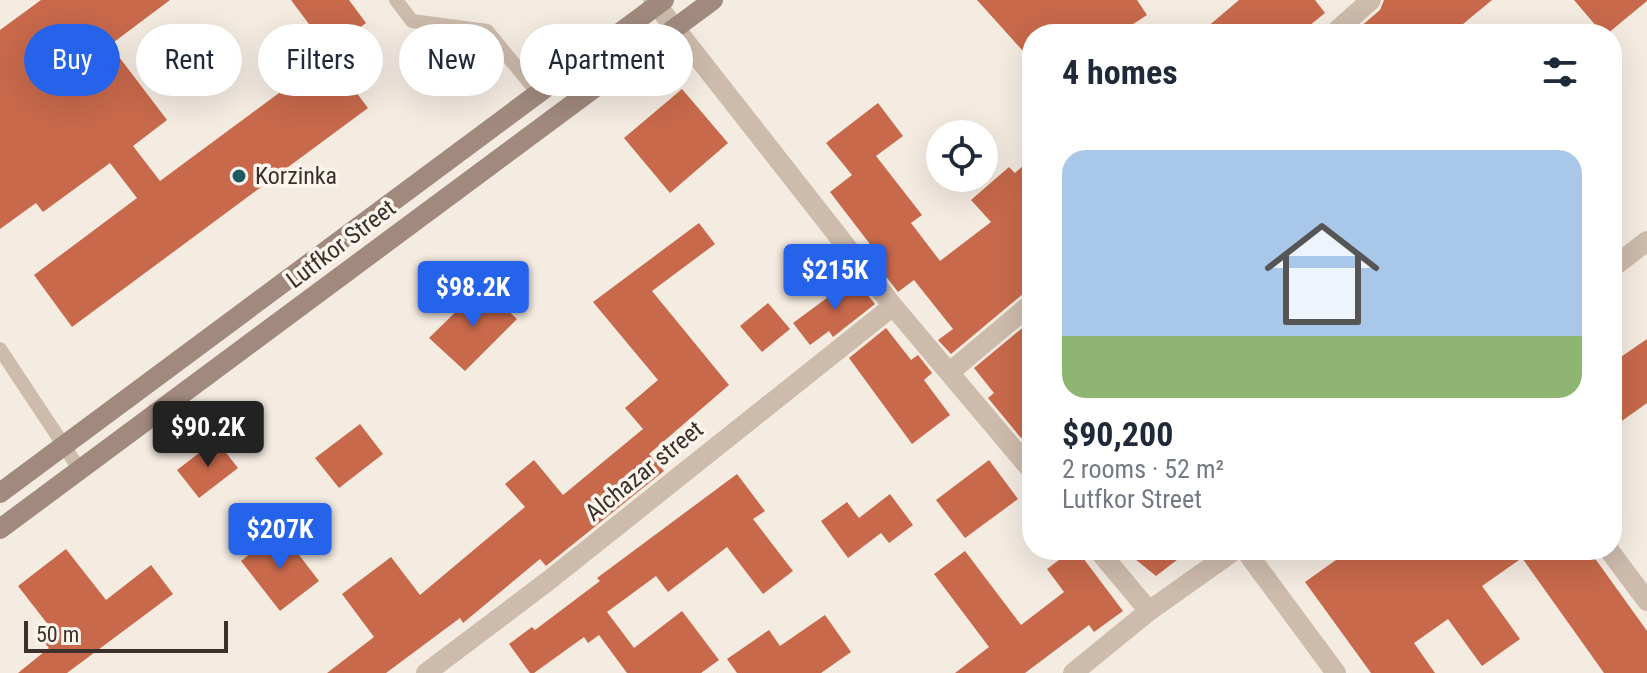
<!DOCTYPE html>
<html lang="en">
<head>
<meta charset="utf-8">
<style>
  body { margin:0; font-family:"Roboto Condensed",sans-serif; background:#f6f6f7; color:#1f2937; height:100vh; display:flex; flex-direction:column; font-size:30px; white-space:nowrap }
  * { box-sizing:border-box; margin:0 }
  p { font-size:26px; color:#747a83 }
  .icon { flex:none; width:44px; height:44px; fill:none; stroke:currentColor; stroke-width:2; stroke-linecap:round; stroke-linejoin:round }
  .map { position:relative; flex:1; overflow:hidden }
  .details { position:absolute; left:1022px; top:24px; width:600px; height:536px; display:flex; flex-direction:column; background:#fff; border-radius:32px; box-shadow:0 8px 32px #0002 }
  .details>* { flex:none }
  .guide { position:absolute; left:24px; top:24px; width:760px; height:72px; display:flex; gap:16px }
  .fabs { position:absolute; left:926px; top:120px; display:grid; gap:16px }
  .fabs a { display:grid; place-items:center; width:72px; height:72px; border-radius:50%; background:#fff; box-shadow:0 8px 32px #0002; font-size:40px }
  .scale { position:absolute; left:24px; bottom:20px; width:204px; box-sizing:border-box; padding-left:8px; border:4px solid #3b302b; border-top:0; font-size:22px; line-height:28px; white-space:nowrap; color:#3b302b; -webkit-text-stroke:6px #fbf5ee; paint-order:stroke }
  .price { position:absolute; translate:-50% -68px; padding:0 18px; border-radius:8px; background:#2563eb; color:#fff; font-size:26px; line-height:52px; filter:drop-shadow(0 2px 4px #0008) }
  .price::after { content:''; position:absolute; left:50%; top:48px; width:24px; height:18px; margin-left:-12px; background:inherit; clip-path:polygon(0 0,100% 0,50% 100%) }
  .price.current { background:#222; color:#fff }
  ul { padding:0; list-style:none }
  li { display:grid; align-content:center; gap:16px; height:424px; padding:0 40px }
  li span { display:grid; place-items:center; height:248px; border-radius:24px; color:#555 }
  li>.icon { margin-inline-start:auto }
  span .icon { width:144px; height:144px; fill:#fffc; stroke-width:1 }
  li b { font-size:34px }
  h2 { display:flex; justify-content:space-between; align-items:center; height:96px; padding:0 40px; font-size:34px }
  .chip { padding:0 28px; border-radius:36px; background:#fff; box-shadow:0 8px 32px #0002; font-size:28px; line-height:72px }
  .chip.current { background:#2563eb; color:#fff }
  .map>svg:first-child { display:block }
</style>
</head>
<body>
<div class="map">
<svg width="1647" height="673" viewBox="0 0 1647 673">
  <rect width="100%" height="100%" fill="#f4ebe1"/>
  <path fill="#c8694b" d="M 41,0 L 170,0 L 110,45 L 167,120 L 133,146 L 160,181 L 329,56 L 368,108 L 72,327 L 34,275 L 137,198 L 110,163 L 43,212 L 36,203 L 0,229 L 0,30 Z
    M 291,0 L 349,0 L 366,23 L 329,51 Z
    M 977,0 L 1137,0 L 1147,15 L 1118,34 L 1032,34 L 1032,61 Z
    M 1239,0 L 1315,0 L 1325,13 L 1299,34 L 1199,34 Z
    M 1384,0 L 1492,0 L 1451,34 L 1352,34 L 1380,10 Z
    M 1574,0 L 1647,0 L 1647,1 L 1607,34 L 1603,34 Z
    M 682,89 L 728,143 L 670,193 L 624,138 Z
    M 878,103 L 903,136 L 876,156 L 922,215 L 911,223 L 940,261 L 991,222 L 971,200 L 1009,167 L 1015,173 L 1032,158 L 1032,290 L 1024,293 L 951,354 L 938,340 L 953,329 L 914,280 L 898,292 L 875,262 L 871,255 L 876,252 L 830,192 L 852,175 L 826,143 Z
    M 699,223 L 715,244 L 652,291 L 729,385 L 649,454 L 664,471 L 546,566 L 540,559 L 463,623 L 460,618 L 386,673 L 327,673 L 374,637 L 342,594 L 391,557 L 420,595 L 525,507 L 505,484 L 534,460 L 563,495 L 643,429 L 625,408 L 658,380 L 593,302 Z
    M 854,278 L 875,304 L 833,337 L 829,331 L 810,345 L 793,323 Z
    M 482,286 L 517,319 L 465,371 L 429,338 Z
    M 768,303 L 790,329 L 762,352 L 740,326 Z
    M 1032,320 L 1032,430 L 1021,438 L 988,398 L 994,393 L 974,368 Z
    M 886,328 L 911,360 L 918,355 L 932,373 L 924,380 L 950,415 L 912,444 L 849,358 Z
    M 1647,339 L 1647,403 L 1612,428 L 1612,363 Z
    M 360,424 L 383,454 L 339,488 L 315,458 Z
    M 216,440 L 238,468 L 199,498 L 177,470 Z
    M 989,460 L 1018,499 L 965,538 L 936,500 Z
    M 737,474 L 765,511 L 753,519 L 793,571 L 763,594 L 727,547 L 668,592 L 656,576 L 607,612 L 634,648 L 682,611 L 719,660 L 701,673 L 627,673 L 599,635 L 588,643 L 584,637 L 534,673 L 530,673 L 509,644 L 532,627 L 535,630 L 600,581 L 597,578 Z
    M 890,494 L 913,525 L 889,543 L 881,533 L 848,558 L 821,521 L 847,502 L 859,518 Z
    M 280,530 L 319,581 L 280,611 L 241,561 Z
    M 66,549 L 106,600 L 151,565 L 173,594 L 67,673 L 18,673 L 49,648 L 42,640 L 53,631 L 18,586 Z
    M 1072,550 L 1077,550 L 1123,611 L 1094,632 L 1089,625 L 1025,673 L 955,673 L 989,647 L 934,574 L 965,551 L 1021,625 L 1064,592 L 1047,569 Z
    M 1124,550 L 1190,550 L 1156,576 Z
    M 1350,550 L 1589,550 L 1647,631 L 1647,673 L 1604,673 L 1522,558 L 1482,586 L 1520,639 L 1482,666 L 1448,619 L 1414,643 L 1435,673 L 1371,673 L 1305,582 Z
    M 825,615 L 851,652 L 821,673 L 737,673 L 727,659 L 769,630 L 780,646 Z"/>
  <g fill="none" stroke-linecap="round" stroke-linejoin="round">
    <path stroke="#cdbbac" stroke-width="14" d="M 396,0 L 412,21 L 487,31 L 538,93
      M 0,349 L 80,470"/>
    <path stroke="#cdbbac" stroke-width="20" d="M 653,0 L 893,306 L 1032,471
      M 1333,34 L 1371,0
      M 1612,268 L 1647,241
      M 950,372 L 1032,303
      M 1098,550 L 1149,611
      M 1245,550 L 1336,673
      M 1609,550 L 1647,601
      M 426,673 L 548,581 L 893,306
      M 1073,673 L 1149,611 L 1235,550"/>
    <path stroke="#a18a7d" stroke-width="20" d="M 0,493 L 664,0
      M 0,529 L 713,0"/>
  </g>
  <circle fill="#1f5a5e" stroke="#fbf5ee" stroke-width="3" cx="239" cy="176" r="8"/>
  <g text-anchor="middle" dominant-baseline="central" stroke-width="7" stroke-linejoin="round" paint-order="stroke">
    <g font-size="24" fill="#3b302b" stroke="#fbf5ee" text-anchor="start">
      <text x="255" y="176">Korzinka</text>
    </g>
    <g font-size="24" fill="#3b302b" stroke="#fbf5ee">
      <text transform="translate(341 244) rotate(-37)">Lutfkor Street</text>
      <text transform="translate(644 471) rotate(-39)">Alchazar street</text>
    </g>
  </g>
</svg>
<div class="fabs">
<a><svg class="icon" aria-label="locate" viewBox="0 0 24 24"><circle cx="12" cy="12" r="6"/><path d="M12 2v4M12 18v4M2 12h4M18 12h4"/></svg></a>
</div>
<div class="scale">50 m</div>
<b class="price" style="left:835px;top:312px">$215K</b>
<b class="price" style="left:473px;top:329px">$98.2K</b>
<b class="price current" style="left:208px;top:469px">$90.2K</b>
<b class="price" style="left:280px;top:571px">$207K</b>
<div class="guide">
<a class="chip current">Buy</a>
<a class="chip">Rent</a>
<a class="chip">Filters</a>
<a class="chip">New</a>
<a class="chip">Apartment</a>
</div>
<section class="details">
<h2>4 homes<svg class="icon" aria-label="filters" viewBox="0 0 24 24"><path d="M4 7h16M4 17h16"/><circle cx="9" cy="7" r="2"/><circle cx="15" cy="17" r="2"/></svg></h2>
<ul>
<li><span style="background:linear-gradient(#a9c7e8 75%,#8fb573 0)"><svg class="icon" aria-label="home" viewBox="0 0 24 24"><path d="M3 11l9-7 9 7M6 9v11h12V9"/></svg></span><div><b>$90,200</b><p>2 rooms · 52 m²</p><p>Lutfkor Street</p></div></li>
</ul>
</section>
</div>
</body>
</html>
